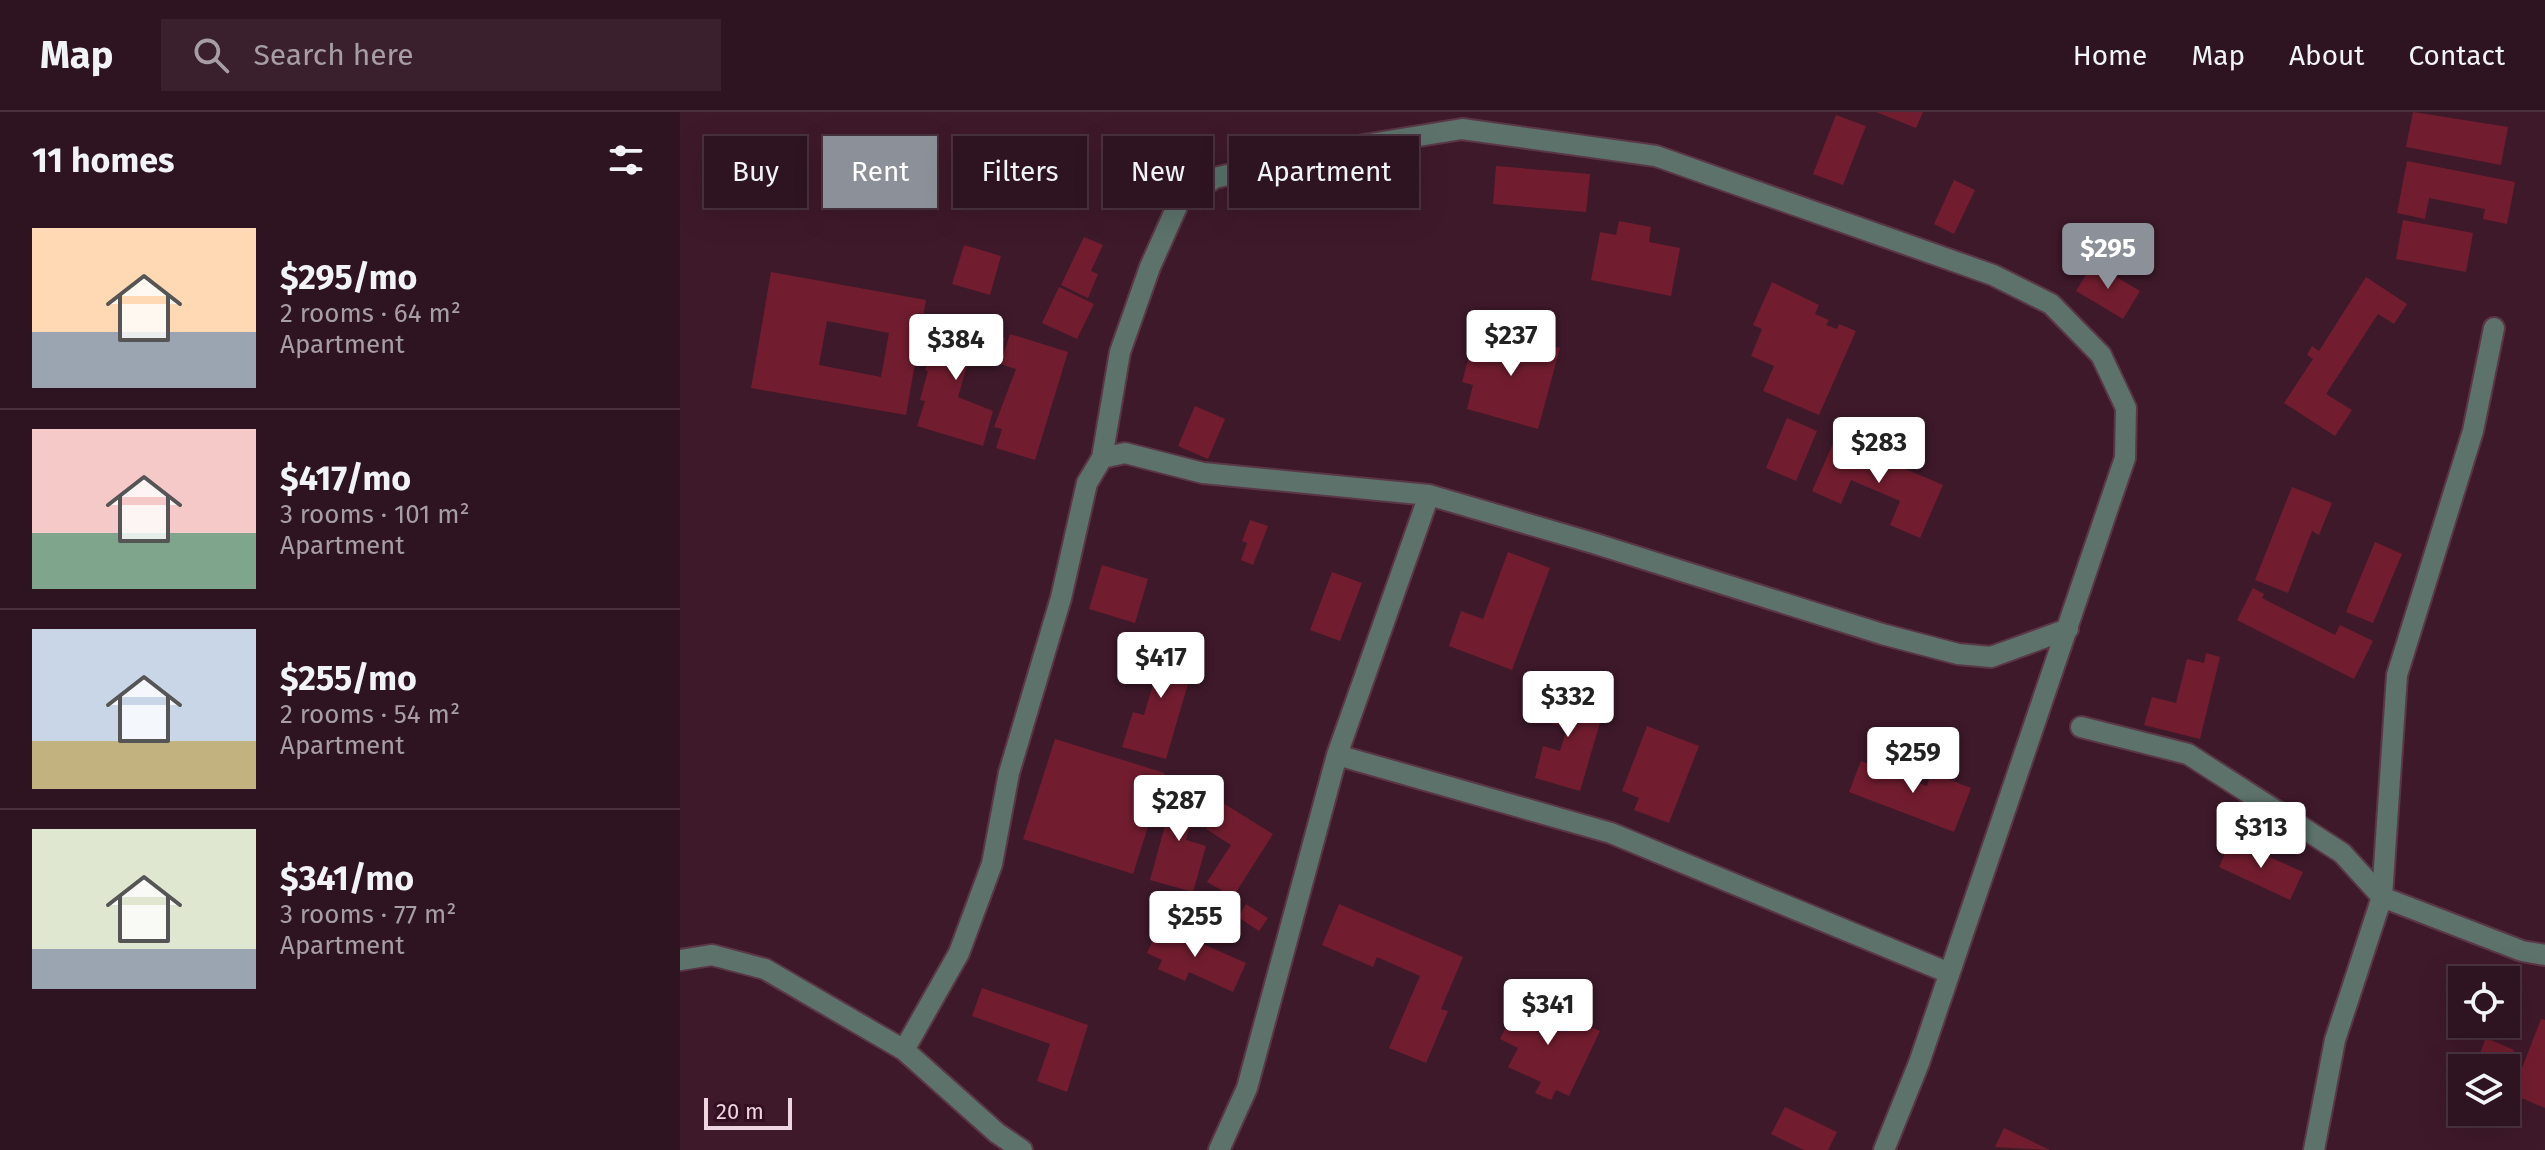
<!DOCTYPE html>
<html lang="en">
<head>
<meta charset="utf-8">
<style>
  body { margin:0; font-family:"Fira Sans",sans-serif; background:#3a202d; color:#f1f3f6; height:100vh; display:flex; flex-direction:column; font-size:30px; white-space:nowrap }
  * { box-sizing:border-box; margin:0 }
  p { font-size:26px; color:#a79ea5 }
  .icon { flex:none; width:44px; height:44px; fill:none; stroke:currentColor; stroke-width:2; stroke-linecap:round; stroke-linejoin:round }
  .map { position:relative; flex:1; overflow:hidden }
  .drawer { display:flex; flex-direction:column; background:#2e1320; width:680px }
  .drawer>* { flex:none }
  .banner { position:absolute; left:24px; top:24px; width:760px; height:72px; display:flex; gap:16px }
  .tools { position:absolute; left:1768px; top:854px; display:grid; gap:16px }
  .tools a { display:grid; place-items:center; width:72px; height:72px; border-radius:0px; background:#2e1320; box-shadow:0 8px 32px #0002,0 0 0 2px #49323e; font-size:40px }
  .scale { position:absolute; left:24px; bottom:20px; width:88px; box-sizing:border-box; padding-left:8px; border:4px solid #efd5df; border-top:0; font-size:22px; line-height:28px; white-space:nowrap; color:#efd5df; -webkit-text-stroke:6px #330f21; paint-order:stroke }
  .price { position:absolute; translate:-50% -68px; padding:0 18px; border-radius:8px; background:#fff; color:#222; font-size:26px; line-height:52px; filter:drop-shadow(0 2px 4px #0008) }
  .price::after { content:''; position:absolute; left:50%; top:48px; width:24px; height:18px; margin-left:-12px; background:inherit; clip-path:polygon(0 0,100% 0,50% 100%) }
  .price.selected { background:#8c9099; color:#fff }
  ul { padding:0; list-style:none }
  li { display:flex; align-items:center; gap:24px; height:200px; padding:0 32px }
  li+li { border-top:2px solid #49323e }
  li span { display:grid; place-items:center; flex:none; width:224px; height:160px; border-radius:0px; color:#555 }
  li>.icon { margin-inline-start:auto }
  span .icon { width:96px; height:96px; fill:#fffc; stroke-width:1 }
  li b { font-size:34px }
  h2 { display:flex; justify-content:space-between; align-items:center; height:96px; padding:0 32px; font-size:34px }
  .tag { padding:0 28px; border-radius:0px; background:#2e1320; box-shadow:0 8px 32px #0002,0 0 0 2px #49323e; font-size:28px; line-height:72px }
  .tag.selected { background:#8c9099; color:#fff }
  header { display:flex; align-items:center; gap:48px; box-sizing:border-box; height:112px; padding:0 40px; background:#2e1320; border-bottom:2px solid #49323e }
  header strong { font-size:38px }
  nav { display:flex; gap:44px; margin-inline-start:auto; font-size:28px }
  .search { width:560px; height:72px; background:#3a202d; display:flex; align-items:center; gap:20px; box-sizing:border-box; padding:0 28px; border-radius:0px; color:#a79ea5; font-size:30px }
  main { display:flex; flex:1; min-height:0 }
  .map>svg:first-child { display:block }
</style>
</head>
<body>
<header>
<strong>Map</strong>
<div class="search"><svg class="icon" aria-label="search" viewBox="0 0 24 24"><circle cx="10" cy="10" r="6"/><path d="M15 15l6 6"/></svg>Search here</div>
<nav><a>Home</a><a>Map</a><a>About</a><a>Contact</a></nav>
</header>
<main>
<section class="drawer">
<h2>11 homes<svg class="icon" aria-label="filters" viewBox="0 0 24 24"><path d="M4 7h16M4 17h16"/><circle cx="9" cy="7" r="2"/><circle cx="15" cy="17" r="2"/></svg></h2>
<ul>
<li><span style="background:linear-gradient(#ffd9b3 65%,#9aa5b1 0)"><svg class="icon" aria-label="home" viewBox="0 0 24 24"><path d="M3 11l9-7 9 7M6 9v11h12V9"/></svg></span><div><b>$295/mo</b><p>2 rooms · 64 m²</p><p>Apartment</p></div></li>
<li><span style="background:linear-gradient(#f6c9c9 65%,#7fa58c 0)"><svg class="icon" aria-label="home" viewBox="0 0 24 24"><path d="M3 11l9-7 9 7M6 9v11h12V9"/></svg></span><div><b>$417/mo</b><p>3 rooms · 101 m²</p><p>Apartment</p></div></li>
<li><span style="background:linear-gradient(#c9d6e8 70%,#c2b280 0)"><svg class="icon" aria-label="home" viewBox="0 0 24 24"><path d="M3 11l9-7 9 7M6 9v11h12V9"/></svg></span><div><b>$255/mo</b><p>2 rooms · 54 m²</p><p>Apartment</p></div></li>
<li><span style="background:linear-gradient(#dfe7d0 75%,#9aa5b1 0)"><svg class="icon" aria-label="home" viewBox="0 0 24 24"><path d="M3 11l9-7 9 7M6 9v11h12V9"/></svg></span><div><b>$341/mo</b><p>3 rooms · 77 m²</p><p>Apartment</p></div></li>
</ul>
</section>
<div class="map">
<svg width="1865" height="1038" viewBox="0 0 1865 1038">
  <rect width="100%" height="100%" fill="#3e192a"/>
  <path fill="#721d2f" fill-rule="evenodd" d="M 1196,0 L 1243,0 L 1236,16 Z
    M 1733,0 L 1828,15 L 1821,53 L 1726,35 Z
    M 1156,3 L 1186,14 L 1163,73 L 1133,62 Z
    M 1727,49 L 1835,70 L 1827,112 L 1803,107 L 1805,97 L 1749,86 L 1745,107 L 1717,101 Z
    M 816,54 L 910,62 L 906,100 L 813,92 Z
    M 1274,68 L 1295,78 L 1274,122 L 1254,112 Z
    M 1723,108 L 1793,121 L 1786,160 L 1716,147 Z
    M 939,109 L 971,115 L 969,130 L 1000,136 L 991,184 L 911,168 L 920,120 L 936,123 Z
    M 404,125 L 423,133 L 411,159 L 418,162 L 408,186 L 381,173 Z
    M 284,133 L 321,144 L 310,183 L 272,172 Z
    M 1413,151 L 1460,179 L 1443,207 L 1396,179 Z
    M 91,160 L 246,188 L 226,303 L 71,276 ZM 147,209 L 209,221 L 201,265 L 139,253 Z
    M 1686,165 L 1727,192 L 1714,212 L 1698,202 L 1646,282 L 1672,298 L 1655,324 L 1604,291 L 1633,247 L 1627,243 L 1632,234 L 1639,239 Z
    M 1092,170 L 1139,193 L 1135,202 L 1149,208 L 1146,213 L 1157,217 L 1159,212 L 1176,219 L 1139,303 L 1083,279 L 1094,254 L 1071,244 L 1082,217 L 1073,213 Z
    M 379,175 L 414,192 L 397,227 L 362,211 Z
    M 260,207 L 325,226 L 317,252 L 290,244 L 278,285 L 313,299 L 303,334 L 237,314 L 245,289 L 240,288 L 248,259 L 245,258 Z
    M 810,217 L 880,236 L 858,317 L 787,297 L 793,273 L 782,270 L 793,230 L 804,234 Z
    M 330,222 L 388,240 L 355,348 L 316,336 L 322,317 L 314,315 L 336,257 L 320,252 Z
    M 515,294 L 545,307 L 528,347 L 498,334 Z
    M 1107,306 L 1137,319 L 1116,369 L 1086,356 Z
    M 1155,327 L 1263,373 L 1240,426 L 1210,413 L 1220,389 L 1171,368 L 1161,392 L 1132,379 Z
    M 1612,375 L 1652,391 L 1639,423 L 1632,419 L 1608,481 L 1575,468 Z
    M 570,408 L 588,414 L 573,453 L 561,448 L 567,431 L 562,429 Z
    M 1695,430 L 1722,442 L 1693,511 L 1666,500 Z
    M 828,440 L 870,456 L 832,558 L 769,534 L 781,499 L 803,507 Z
    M 422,453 L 468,467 L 455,511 L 409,497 Z
    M 652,460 L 682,471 L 660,529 L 630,518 Z
    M 1573,476 L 1584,482 L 1582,486 L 1655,523 L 1660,513 L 1693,529 L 1674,567 L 1557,508 Z
    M 474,528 L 517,541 L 486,647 L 442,635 L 453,600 L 464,603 L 475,566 L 464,562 Z
    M 1526,541 L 1540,545 L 1520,627 L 1464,613 L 1472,585 L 1496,591 L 1507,547 L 1524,551 Z
    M 865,576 L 916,591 L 913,602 L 922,604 L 900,679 L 855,666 L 863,634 L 880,639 L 887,616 L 856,607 Z
    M 967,614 L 1019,634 L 989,711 L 954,698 L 959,686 L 942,679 Z
    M 375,627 L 485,661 L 453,762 L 343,727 Z
    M 1181,649 L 1247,674 L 1251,661 L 1291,676 L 1274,720 L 1169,680 Z
    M 497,670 L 521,676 L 506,728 L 526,734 L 513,780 L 470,768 Z
    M 543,691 L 593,722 L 553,785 L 527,770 L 551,733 L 526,717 Z
    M 1551,728 L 1623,760 L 1610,788 L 1539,755 Z
    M 566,792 L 588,806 L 579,819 L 558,805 Z
    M 659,792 L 783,845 L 761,897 L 768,899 L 746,951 L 709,936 L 740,864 L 697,845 L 693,855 L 642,833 Z
    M 480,813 L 566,851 L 553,880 L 509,860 L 505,869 L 478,857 L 482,848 L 467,841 Z
    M 302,876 L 408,913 L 387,980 L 357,969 L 370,932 L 292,904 Z
    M 841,885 L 920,919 L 889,984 L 876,978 L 871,988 L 855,981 L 861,970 L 828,955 L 838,936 L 820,927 Z
    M 1861,907 L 1865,908 L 1865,996 L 1832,982 Z
    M 1806,926 L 1834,938 L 1827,956 L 1794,956 Z
    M 1105,995 L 1157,1020 L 1148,1038 L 1124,1038 L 1091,1022 Z
    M 1324,1016 L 1370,1038 L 1315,1035 Z"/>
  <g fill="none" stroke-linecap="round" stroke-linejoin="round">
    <g stroke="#5a3747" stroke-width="24">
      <path id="minor" d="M 422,346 L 445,341 L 523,361 L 749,383 L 913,431 L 1202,522 L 1278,542 L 1311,545 L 1388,517
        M 1401,615 L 1508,642 L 1662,741 L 1702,785 L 1842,839 L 1865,843
        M 657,643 L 931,721 L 1269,861
        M 0,848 L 32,843 L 85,857 L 224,938 L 317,1021 L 342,1038
        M 224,938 L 279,841 L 312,752 L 329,661 L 381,486 L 407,371 L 422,346 L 440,240 L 470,155 L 499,90 L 535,66 L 647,39 L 782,17 L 976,44 L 1313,163 L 1371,192 L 1421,243 L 1446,296 L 1445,346 L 1239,951 L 1204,1038
        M 539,1038 L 567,976 L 657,643 L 749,383
        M 1634,1038 L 1655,928 L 1702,785 L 1717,563 L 1793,319 L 1814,216"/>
    </g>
    <use href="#minor" stroke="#5c726a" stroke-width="20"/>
  </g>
</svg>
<div class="tools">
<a><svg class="icon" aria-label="locate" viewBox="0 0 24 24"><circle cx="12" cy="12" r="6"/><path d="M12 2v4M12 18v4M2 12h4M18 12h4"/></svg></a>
<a><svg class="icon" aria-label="layers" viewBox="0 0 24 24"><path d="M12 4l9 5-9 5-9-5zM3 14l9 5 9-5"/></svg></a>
</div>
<div class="scale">20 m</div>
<b class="price selected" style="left:1428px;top:179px">$295</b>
<b class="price" style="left:831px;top:266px">$237</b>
<b class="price" style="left:276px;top:270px">$384</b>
<b class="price" style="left:1199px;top:373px">$283</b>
<b class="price" style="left:481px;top:588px">$417</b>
<b class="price" style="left:888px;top:627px">$332</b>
<b class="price" style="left:1233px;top:683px">$259</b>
<b class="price" style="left:499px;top:731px">$287</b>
<b class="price" style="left:1581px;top:758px">$313</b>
<b class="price" style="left:515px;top:847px">$255</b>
<b class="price" style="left:868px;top:935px">$341</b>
<div class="banner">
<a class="tag">Buy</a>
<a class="tag selected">Rent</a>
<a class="tag">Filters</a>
<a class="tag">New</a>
<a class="tag">Apartment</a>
</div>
</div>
</main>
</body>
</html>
